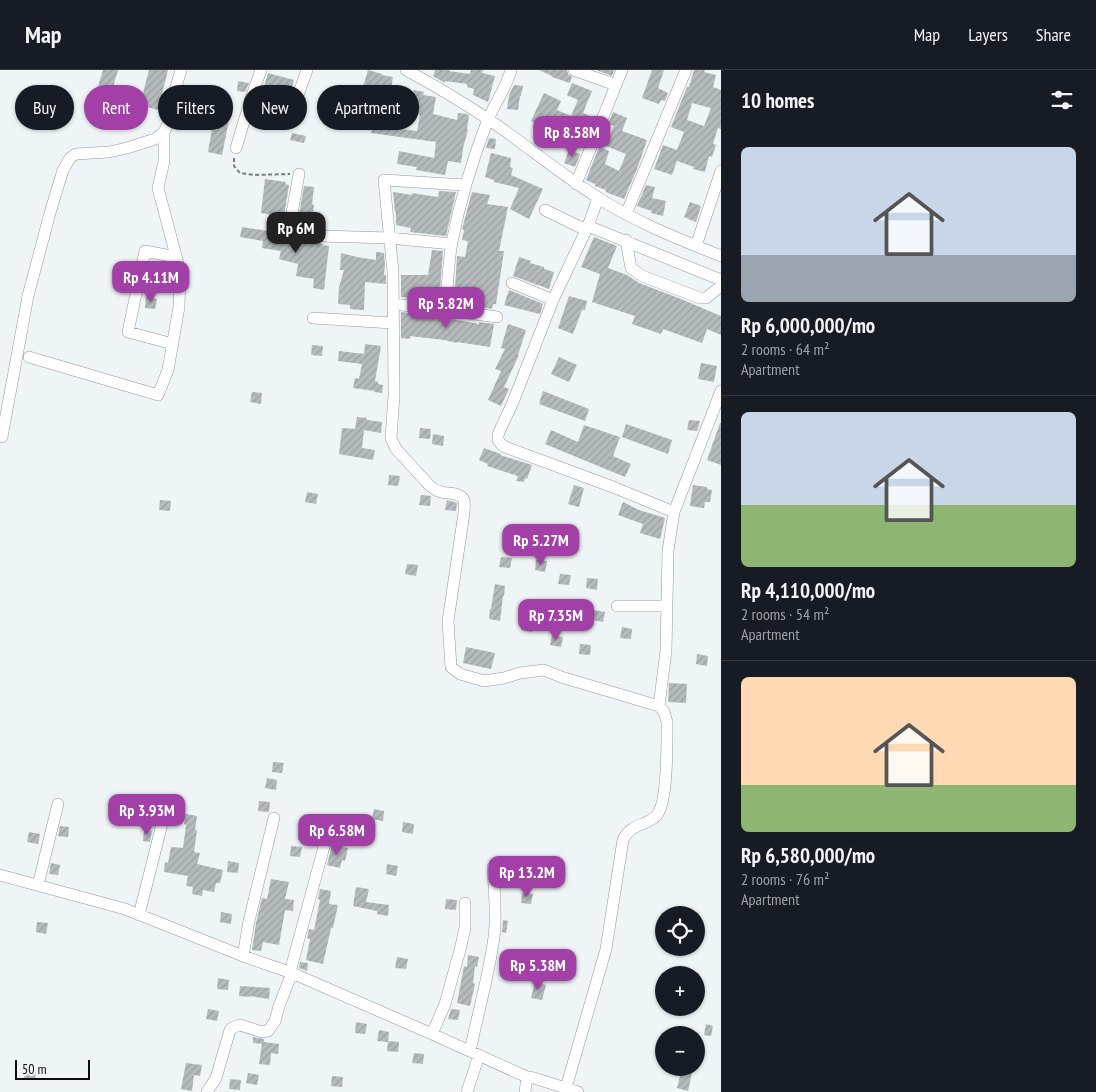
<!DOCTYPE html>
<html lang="en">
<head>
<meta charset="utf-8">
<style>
  body { margin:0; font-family:"PT Sans Narrow",sans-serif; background:#242831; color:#f1f3f6; height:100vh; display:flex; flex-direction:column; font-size:19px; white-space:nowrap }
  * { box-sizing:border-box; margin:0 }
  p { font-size:16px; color:#9ea1a6 }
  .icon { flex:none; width:28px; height:28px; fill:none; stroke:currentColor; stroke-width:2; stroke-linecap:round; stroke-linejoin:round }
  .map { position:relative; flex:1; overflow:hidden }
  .side { display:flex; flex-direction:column; background:#171b24; width:375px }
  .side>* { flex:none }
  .banner { position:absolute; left:15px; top:15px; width:475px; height:45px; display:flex; gap:10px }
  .buttons { position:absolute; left:655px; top:836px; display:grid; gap:10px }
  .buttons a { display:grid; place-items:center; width:50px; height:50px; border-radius:50%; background:#171b24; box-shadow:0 1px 4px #0004; font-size:25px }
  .scale { position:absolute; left:15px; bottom:12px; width:75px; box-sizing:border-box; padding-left:5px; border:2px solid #0c0e0e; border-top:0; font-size:14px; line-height:18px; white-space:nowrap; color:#0c0e0e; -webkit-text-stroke:4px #eff5f6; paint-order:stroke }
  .price { position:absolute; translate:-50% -42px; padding:0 11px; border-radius:10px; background:#a240a7; color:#fff; font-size:16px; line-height:32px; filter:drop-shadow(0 1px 2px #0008) }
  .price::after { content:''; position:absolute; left:50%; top:30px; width:15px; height:11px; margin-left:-8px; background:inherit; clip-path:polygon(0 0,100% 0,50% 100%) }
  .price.on { background:#222; color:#fff }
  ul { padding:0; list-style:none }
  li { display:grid; align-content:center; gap:10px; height:265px; padding:0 20px }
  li+li { border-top:1px solid #363941 }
  li span { display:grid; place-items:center; height:155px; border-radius:8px; color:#555 }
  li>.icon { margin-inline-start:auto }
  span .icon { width:90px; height:90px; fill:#fffc; stroke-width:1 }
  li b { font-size:21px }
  h2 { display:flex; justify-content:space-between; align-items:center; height:60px; padding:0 20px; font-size:21px }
  .tag { padding:0 18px; border-radius:22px; background:#171b24; box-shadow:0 1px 4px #0004; font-size:18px; line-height:45px }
  .tag.on { background:#a240a7; color:#fff }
  header { display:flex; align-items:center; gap:30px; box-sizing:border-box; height:70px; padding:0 25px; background:#171b24; border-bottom:1px solid #363941 }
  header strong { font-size:24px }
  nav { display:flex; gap:28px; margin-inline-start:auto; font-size:18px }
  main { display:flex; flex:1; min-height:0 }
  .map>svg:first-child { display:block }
</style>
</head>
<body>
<header>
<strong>Map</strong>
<nav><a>Map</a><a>Layers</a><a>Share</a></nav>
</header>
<main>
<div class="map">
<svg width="721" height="1022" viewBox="0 0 721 1022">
  <defs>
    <pattern id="building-hatch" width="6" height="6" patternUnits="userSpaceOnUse" patternTransform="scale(1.25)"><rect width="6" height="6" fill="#b5bbbd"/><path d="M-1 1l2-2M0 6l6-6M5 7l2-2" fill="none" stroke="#9aa0a1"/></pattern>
  </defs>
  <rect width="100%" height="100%" fill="#eff5f6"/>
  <path fill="url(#building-hatch)" fill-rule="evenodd" d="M 103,0 L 118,0 L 111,24 L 97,20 Z
    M 149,0 L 168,0 L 158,40 L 140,35 Z
    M 368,0 L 382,4 L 382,5 L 393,7 L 391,20 L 413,26 L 414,20 L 424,22 L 423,25 L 436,27 L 433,44 L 457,50 L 458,43 L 466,44 L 469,45 L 467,59 L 468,60 L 463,78 L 461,93 L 448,91 L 445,105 L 416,100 L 417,97 L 397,94 L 399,81 L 434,88 L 436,72 L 371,63 L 379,32 L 360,27 ZM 405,41 L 420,45 L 417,61 L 400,59 Z
    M 435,0 L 450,0 L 449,1 L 470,4 L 471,0 L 483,0 L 482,3 L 495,6 L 488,32 L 473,25 L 474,19 L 467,17 L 467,14 L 445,11 L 445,13 L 433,6 Z
    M 539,0 L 567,0 L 568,4 L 572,7 L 570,13 L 552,7 L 552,6 Z
    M 596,0 L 614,0 L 612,6 Z
    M 652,0 L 664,0 L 658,18 L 668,23 L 665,31 L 661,30 L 659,34 L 642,28 Z
    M 694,0 L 705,0 L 704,2 L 716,5 L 713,17 L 721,20 L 721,59 L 718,58 L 713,74 L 716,75 L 712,87 L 709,86 L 705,102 L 693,99 L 694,97 L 677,91 L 672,105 L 654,99 L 663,75 L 677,80 L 684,62 L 671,57 L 687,17 L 689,17 ZM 692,33 L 711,38 L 704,56 L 687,50 Z
    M 268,3 L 294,10 L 290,24 L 286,23 L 281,47 L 270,45 L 275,20 L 264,17 Z
    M 238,11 L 249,13 L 245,22 L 237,21 Z
    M 572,13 L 592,21 L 583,43 L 595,48 L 589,61 L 574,55 L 573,59 L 568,57 L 560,75 L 545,68 L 544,75 L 536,74 L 534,73 L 536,54 L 531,51 L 544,23 L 561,31 L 557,40 L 571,46 L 578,30 L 567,25 Z
    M 514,15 L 523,16 L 521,26 L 520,26 L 518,40 L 507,39 L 509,25 Z
    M 126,39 L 136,41 L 133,52 L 123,50 Z
    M 220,39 L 231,40 L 222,85 L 208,82 L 212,59 L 217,60 Z
    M 613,42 L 627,48 L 622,61 L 647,70 L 637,99 L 624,129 L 606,122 L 606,120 L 595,116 L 595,114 L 586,110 L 599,77 L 609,81 L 605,94 L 619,101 L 626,84 L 606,76 L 614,56 L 608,54 Z
    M 292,63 L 306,66 L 304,73 L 290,70 Z
    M 489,68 L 496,69 L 495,79 L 486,78 Z
    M 569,80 L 580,84 L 575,97 L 564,93 Z
    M 491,83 L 511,88 L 510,97 L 513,98 L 511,105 L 543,119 L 529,149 L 510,139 L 519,118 L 494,112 L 494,110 L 485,107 Z
    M 265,109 L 286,112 L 285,114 L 289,115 L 284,147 L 261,143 Z
    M 646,115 L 655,117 L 652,128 L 666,131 L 663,146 L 651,143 L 652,141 L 637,136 Z
    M 304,116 L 314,117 L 312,134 L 314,135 L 313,143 L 314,144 L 312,153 L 298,150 Z
    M 439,121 L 456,122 L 446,166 L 410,162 L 411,158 L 396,155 L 396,143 L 395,142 L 393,122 L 412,125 L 412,123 L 438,127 Z
    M 472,122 L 490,125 L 487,134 L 508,137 L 499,181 L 504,181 L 496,234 L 493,234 L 492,239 L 482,237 L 482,235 L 463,232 L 463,234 L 454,233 L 457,186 L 465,187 L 468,171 L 462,170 L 464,160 L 462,159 Z
    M 690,132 L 701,136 L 696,152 L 684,147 Z
    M 242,157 L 268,161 L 271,164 L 274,165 L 323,174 L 322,175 L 329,176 L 324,220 L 313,218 L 314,209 L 296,206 L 298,194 L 279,189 L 281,181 L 262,178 L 263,171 L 240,167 Z
    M 594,167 L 617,176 L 608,198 L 627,205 L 639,213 L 681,229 L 721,246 L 721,265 L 707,259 L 702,273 L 663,259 L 661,264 L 632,254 L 635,246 L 592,232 L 600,204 L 581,197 Z
    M 432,180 L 443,181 L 439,232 L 401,227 L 401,205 L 428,205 Z
    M 376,182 L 384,183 L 385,195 L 384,205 L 386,205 L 386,214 L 365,212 L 364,240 L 350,239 L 350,235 L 338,234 L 339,217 L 344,200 L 340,200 L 341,183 L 357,187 L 376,190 Z
    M 519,187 L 531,191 L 530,193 L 544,197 L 544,199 L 554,202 L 549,219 L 513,206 Z
    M 509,220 L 543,234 L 540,244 L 504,235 Z
    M 569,226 L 587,231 L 585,240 L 582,240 L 573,264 L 558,258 Z
    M 146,227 L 157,229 L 155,239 L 145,238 Z
    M 401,242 L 441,247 L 479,254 L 479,252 L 494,254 L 490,277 L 457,272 L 457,273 L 444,270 L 410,266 L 410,269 L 401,268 Z
    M 508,254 L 526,260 L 518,285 L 519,285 L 504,317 L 509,319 L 501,336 L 488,330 L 501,301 L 495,299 L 505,279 L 501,278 Z
    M 365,274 L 381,276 L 375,311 L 378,312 L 378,314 L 383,315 L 382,323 L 374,322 L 375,321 L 353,318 L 355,308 L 359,309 L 362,294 L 338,291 L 339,281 L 364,284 Z
    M 312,275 L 323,276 L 322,286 L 311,285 Z
    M 559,287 L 577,295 L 569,312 L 551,304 Z
    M 701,293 L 717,296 L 714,312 L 698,309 Z
    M 543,321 L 589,339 L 585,351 L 539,334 Z
    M 252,322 L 262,323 L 261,334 L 250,332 Z
    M 357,347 L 367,348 L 367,350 L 382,352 L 381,363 L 364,360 L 362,378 L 375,380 L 373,390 L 339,384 L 342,358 L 355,359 Z
    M 689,350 L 700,351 L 697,361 L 687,360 Z
    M 720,353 L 721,353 L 721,395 L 707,390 Z
    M 626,354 L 672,370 L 668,384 L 622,367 Z
    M 584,355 L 620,367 L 613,386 L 631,394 L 625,407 L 545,374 L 551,360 L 578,372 Z
    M 420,358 L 431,359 L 430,369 L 419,368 Z
    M 433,364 L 444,366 L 443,376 L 432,374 Z
    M 484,378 L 501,384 L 500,385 L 532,395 L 527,409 L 525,408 L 524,412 L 516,411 L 518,406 L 487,396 L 488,394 L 479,390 Z
    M 389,405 L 400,406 L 398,416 L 388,415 Z
    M 574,415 L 584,418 L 579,437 L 568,434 Z
    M 693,415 L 707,417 L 707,419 L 712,420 L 710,432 L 705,432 L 704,438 L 690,436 Z
    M 307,422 L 318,424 L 316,434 L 305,432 Z
    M 421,425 L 431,426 L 430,436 L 419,435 Z
    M 160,430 L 171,431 L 170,441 L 159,440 Z
    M 447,430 L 457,433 L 456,441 L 445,440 Z
    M 623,432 L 639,440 L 665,448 L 660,469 L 640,463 L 643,454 L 618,445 Z
    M 501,487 L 512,488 L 510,498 L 499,497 Z
    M 536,490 L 547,491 L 545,502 L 535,500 Z
    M 407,494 L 418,495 L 416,506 L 405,504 Z
    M 560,504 L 571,505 L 569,515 L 558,514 Z
    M 587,508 L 598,509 L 597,520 L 586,518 Z
    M 495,514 L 505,516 L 504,526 L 503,526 L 500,551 L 489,549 L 490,539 L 491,539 Z
    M 594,540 L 605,542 L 603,552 L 593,550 Z
    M 522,550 L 533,552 L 532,562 L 521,560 Z
    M 622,557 L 632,559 L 631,569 L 620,568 Z
    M 552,565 L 563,567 L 561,577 L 550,575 Z
    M 580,574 L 591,575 L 590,585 L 579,584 Z
    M 466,577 L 495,583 L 491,599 L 463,593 Z
    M 697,584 L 708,586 L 707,596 L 696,594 Z
    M 669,613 L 687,614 L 686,633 L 668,632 Z
    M 273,692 L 284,693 L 282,703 L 272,702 Z
    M 267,708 L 277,710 L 276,720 L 265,718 Z
    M 143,730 L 153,731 L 152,741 L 141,740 Z
    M 259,731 L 270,732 L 269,742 L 258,741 Z
    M 374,739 L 384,741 L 383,751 L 372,749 Z
    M 186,744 L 197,746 L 195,760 L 197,760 L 194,782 L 200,783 L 197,794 L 223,800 L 220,813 L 216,813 L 214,822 L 203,820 L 202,826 L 192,824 L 193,817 L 186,816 L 188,806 L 164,802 L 165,792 L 168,793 L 171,777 L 183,778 L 186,755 L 184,754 Z
    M 403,752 L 414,754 L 413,764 L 402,762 Z
    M 60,756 L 69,757 L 68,767 L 58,766 Z
    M 299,759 L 310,761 L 309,771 L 298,770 Z
    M 144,760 L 152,761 L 150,772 L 143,771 Z
    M 29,762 L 40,764 L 38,774 L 27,772 Z
    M 332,775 L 348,778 L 345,791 L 342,790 L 340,798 L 327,795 Z
    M 291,776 L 302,777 L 300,787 L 290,786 Z
    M 228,791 L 239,793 L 238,803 L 227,802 Z
    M 51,793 L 60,795 L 58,805 L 49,804 Z
    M 387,794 L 398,796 L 396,806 L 386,804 Z
    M 271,809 L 289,812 L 285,829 L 294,830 L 293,841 L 285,840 L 279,875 L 263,872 L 261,881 L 252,880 L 256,853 L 262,828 L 267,829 Z
    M 356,817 L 369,819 L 366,832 L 389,835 L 388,846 L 377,844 L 377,841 L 353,836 Z
    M 320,819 L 331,821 L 329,834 L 338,835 L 333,858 L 331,858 L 323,894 L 306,890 L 310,869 L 307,868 L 309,859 L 314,860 L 320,830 L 318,829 Z
    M 522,823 L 533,824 L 531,834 L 521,833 Z
    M 446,829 L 457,830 L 456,840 L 445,839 Z
    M 221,842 L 232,844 L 231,854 L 220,852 Z
    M 503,850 L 508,851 L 506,863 L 502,862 Z
    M 37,852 L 48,853 L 46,864 L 36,862 Z
    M 468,885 L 479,887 L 477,897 L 475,896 L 473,913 L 475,914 L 470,936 L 457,933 L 464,896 L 467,897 Z
    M 397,887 L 408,889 L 406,899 L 395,898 Z
    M 300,892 L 308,893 L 307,901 L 299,898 Z
    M 218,908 L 229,910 L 228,920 L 217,919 Z
    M 535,912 L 546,915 L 542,930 L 531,928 Z
    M 240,916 L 270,918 L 269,929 L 250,926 L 250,927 L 239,926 Z
    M 208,939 L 219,941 L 217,951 L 206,949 Z
    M 451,939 L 460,940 L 458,950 L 448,949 Z
    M 356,952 L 367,954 L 365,964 L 355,963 Z
    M 706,954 L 713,956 L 711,966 L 704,965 Z
    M 379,960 L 389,962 L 388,972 L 377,971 Z
    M 253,967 L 264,969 L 264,972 L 279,974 L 278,984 L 271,983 L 270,995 L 259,994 L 262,974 L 253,973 Z
    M 388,971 L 399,972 L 398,982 L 387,981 Z
    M 414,983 L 424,984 L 423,994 L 412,993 Z
    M 186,993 L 202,995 L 200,1006 L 194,1005 L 192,1021 L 181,1019 Z
    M 25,998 L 36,1000 L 35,1010 L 24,1009 Z
    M 682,998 L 693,998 L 688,1021 L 677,1018 Z
    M 248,1003 L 259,1005 L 257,1015 L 246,1013 Z
    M 332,1006 L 343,1007 L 342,1017 L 331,1016 Z
    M 230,1009 L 241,1010 L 240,1020 L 229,1019 Z"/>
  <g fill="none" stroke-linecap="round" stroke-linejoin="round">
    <g stroke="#939999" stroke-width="12">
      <path id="minor" d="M 406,0 C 434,15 462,32 488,49 C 525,74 559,103 597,127 C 635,152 679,169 721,186
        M 574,0 L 616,15
        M 288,53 L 307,0
        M 236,78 L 251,28 L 261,0
        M 576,114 L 622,0
        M 465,115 L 384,110 L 393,202 L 394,325 L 391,368 L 396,379 L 430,416 C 433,418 436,421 441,422 C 448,424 460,422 464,430 C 465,434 464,439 464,443 L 448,551 L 451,597 L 460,604 L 484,611 L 504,608 L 520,603 L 544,600 L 561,607 L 659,636 L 666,581 L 668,481 L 674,442 L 721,321
        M 598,128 L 588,156 L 553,230 L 513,332 L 500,360 L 498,365 L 498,370 L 501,374 L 505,377 L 613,417 L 674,442
        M 545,140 L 586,160
        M 626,144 L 686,0
        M 588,156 L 721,210
        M 275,158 L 321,166 L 389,168 L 452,174
        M 289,160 L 299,104
        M 626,170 L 631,198 L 642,206 L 700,228 L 706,228 L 721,216
        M 696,176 L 721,101
        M 512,213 L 553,230
        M 393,234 L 446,240
        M 497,247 L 446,240 C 447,218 448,194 452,172 C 460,131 472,91 487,52 C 494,34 506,19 511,0
        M 313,248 L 392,253
        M 173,274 L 128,262 L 145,181 L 176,187
        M 29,287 L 158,325 L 168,300 L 179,237 L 180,201 L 158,118 L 164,91 L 164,62
        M 2,367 L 28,226 L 50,143 L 63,100 L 70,88 L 76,84 L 109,82 L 127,78 L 155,69 L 164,62 L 169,52 L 173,27 L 181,0
        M 617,536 L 667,536
        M 0,805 L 125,839 L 243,886 L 292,903 L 432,964 L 527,1007 L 534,1008 L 578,1022
        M 38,815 L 58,734
        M 139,845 L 168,730
        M 243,886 L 249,851 L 274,748
        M 290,902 L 325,773
        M 432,964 L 445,934 L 460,880 L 465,858 L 465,833
        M 470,981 C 478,943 489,905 494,867 C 497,844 494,820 493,797
        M 566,1018 L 606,879 L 623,770 C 630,753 648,756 657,745 C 668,732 667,671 667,652 L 664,642 L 659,636
        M 207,1022 L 216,1008 L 230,960 L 232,958 L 240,955 L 262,962 L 268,961 L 275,951 L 279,936 L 292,903
        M 467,1022 L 479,985
        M 525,1022 L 527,1007"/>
    </g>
    <path stroke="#797c7d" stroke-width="2" stroke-dasharray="4 2.5" stroke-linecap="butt" d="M 234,88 L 234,96 L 240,103 L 254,105 L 290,104"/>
    <use href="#minor" stroke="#fff" stroke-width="11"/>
  </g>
</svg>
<div class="buttons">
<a><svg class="icon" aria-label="locate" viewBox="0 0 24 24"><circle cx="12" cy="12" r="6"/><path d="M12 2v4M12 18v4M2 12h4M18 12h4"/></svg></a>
<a>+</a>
<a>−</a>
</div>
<div class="scale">50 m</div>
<b class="price" style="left:572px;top:88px">Rp 8.58M</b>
<b class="price on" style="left:296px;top:184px">Rp 6M</b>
<b class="price" style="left:151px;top:233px">Rp 4.11M</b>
<b class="price" style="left:446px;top:259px">Rp 5.82M</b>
<b class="price" style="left:541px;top:496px">Rp 5.27M</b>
<b class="price" style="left:556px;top:571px">Rp 7.35M</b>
<b class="price" style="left:147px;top:766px">Rp 3.93M</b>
<b class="price" style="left:337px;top:786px">Rp 6.58M</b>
<b class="price" style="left:527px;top:828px">Rp 13.2M</b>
<b class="price" style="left:538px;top:921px">Rp 5.38M</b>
<div class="banner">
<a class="tag">Buy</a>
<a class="tag on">Rent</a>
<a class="tag">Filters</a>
<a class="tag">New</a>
<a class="tag">Apartment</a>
</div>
</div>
<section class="side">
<h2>10 homes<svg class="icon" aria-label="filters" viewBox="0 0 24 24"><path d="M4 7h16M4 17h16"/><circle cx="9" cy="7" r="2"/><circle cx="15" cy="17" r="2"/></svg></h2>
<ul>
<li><span style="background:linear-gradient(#c9d6e8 70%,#9aa5b1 0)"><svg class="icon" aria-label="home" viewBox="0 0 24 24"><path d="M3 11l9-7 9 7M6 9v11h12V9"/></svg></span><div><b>Rp 6,000,000/mo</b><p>2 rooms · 64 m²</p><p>Apartment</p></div></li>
<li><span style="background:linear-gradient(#c9d6e8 60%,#8fb573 0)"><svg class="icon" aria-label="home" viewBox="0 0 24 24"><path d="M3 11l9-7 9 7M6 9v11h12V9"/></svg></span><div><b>Rp 4,110,000/mo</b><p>2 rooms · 54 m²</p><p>Apartment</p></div></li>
<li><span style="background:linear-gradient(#ffd9b3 70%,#8fb573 0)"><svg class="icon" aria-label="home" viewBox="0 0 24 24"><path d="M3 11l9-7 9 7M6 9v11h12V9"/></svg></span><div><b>Rp 6,580,000/mo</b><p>2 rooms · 76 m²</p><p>Apartment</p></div></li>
</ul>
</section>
</main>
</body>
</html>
